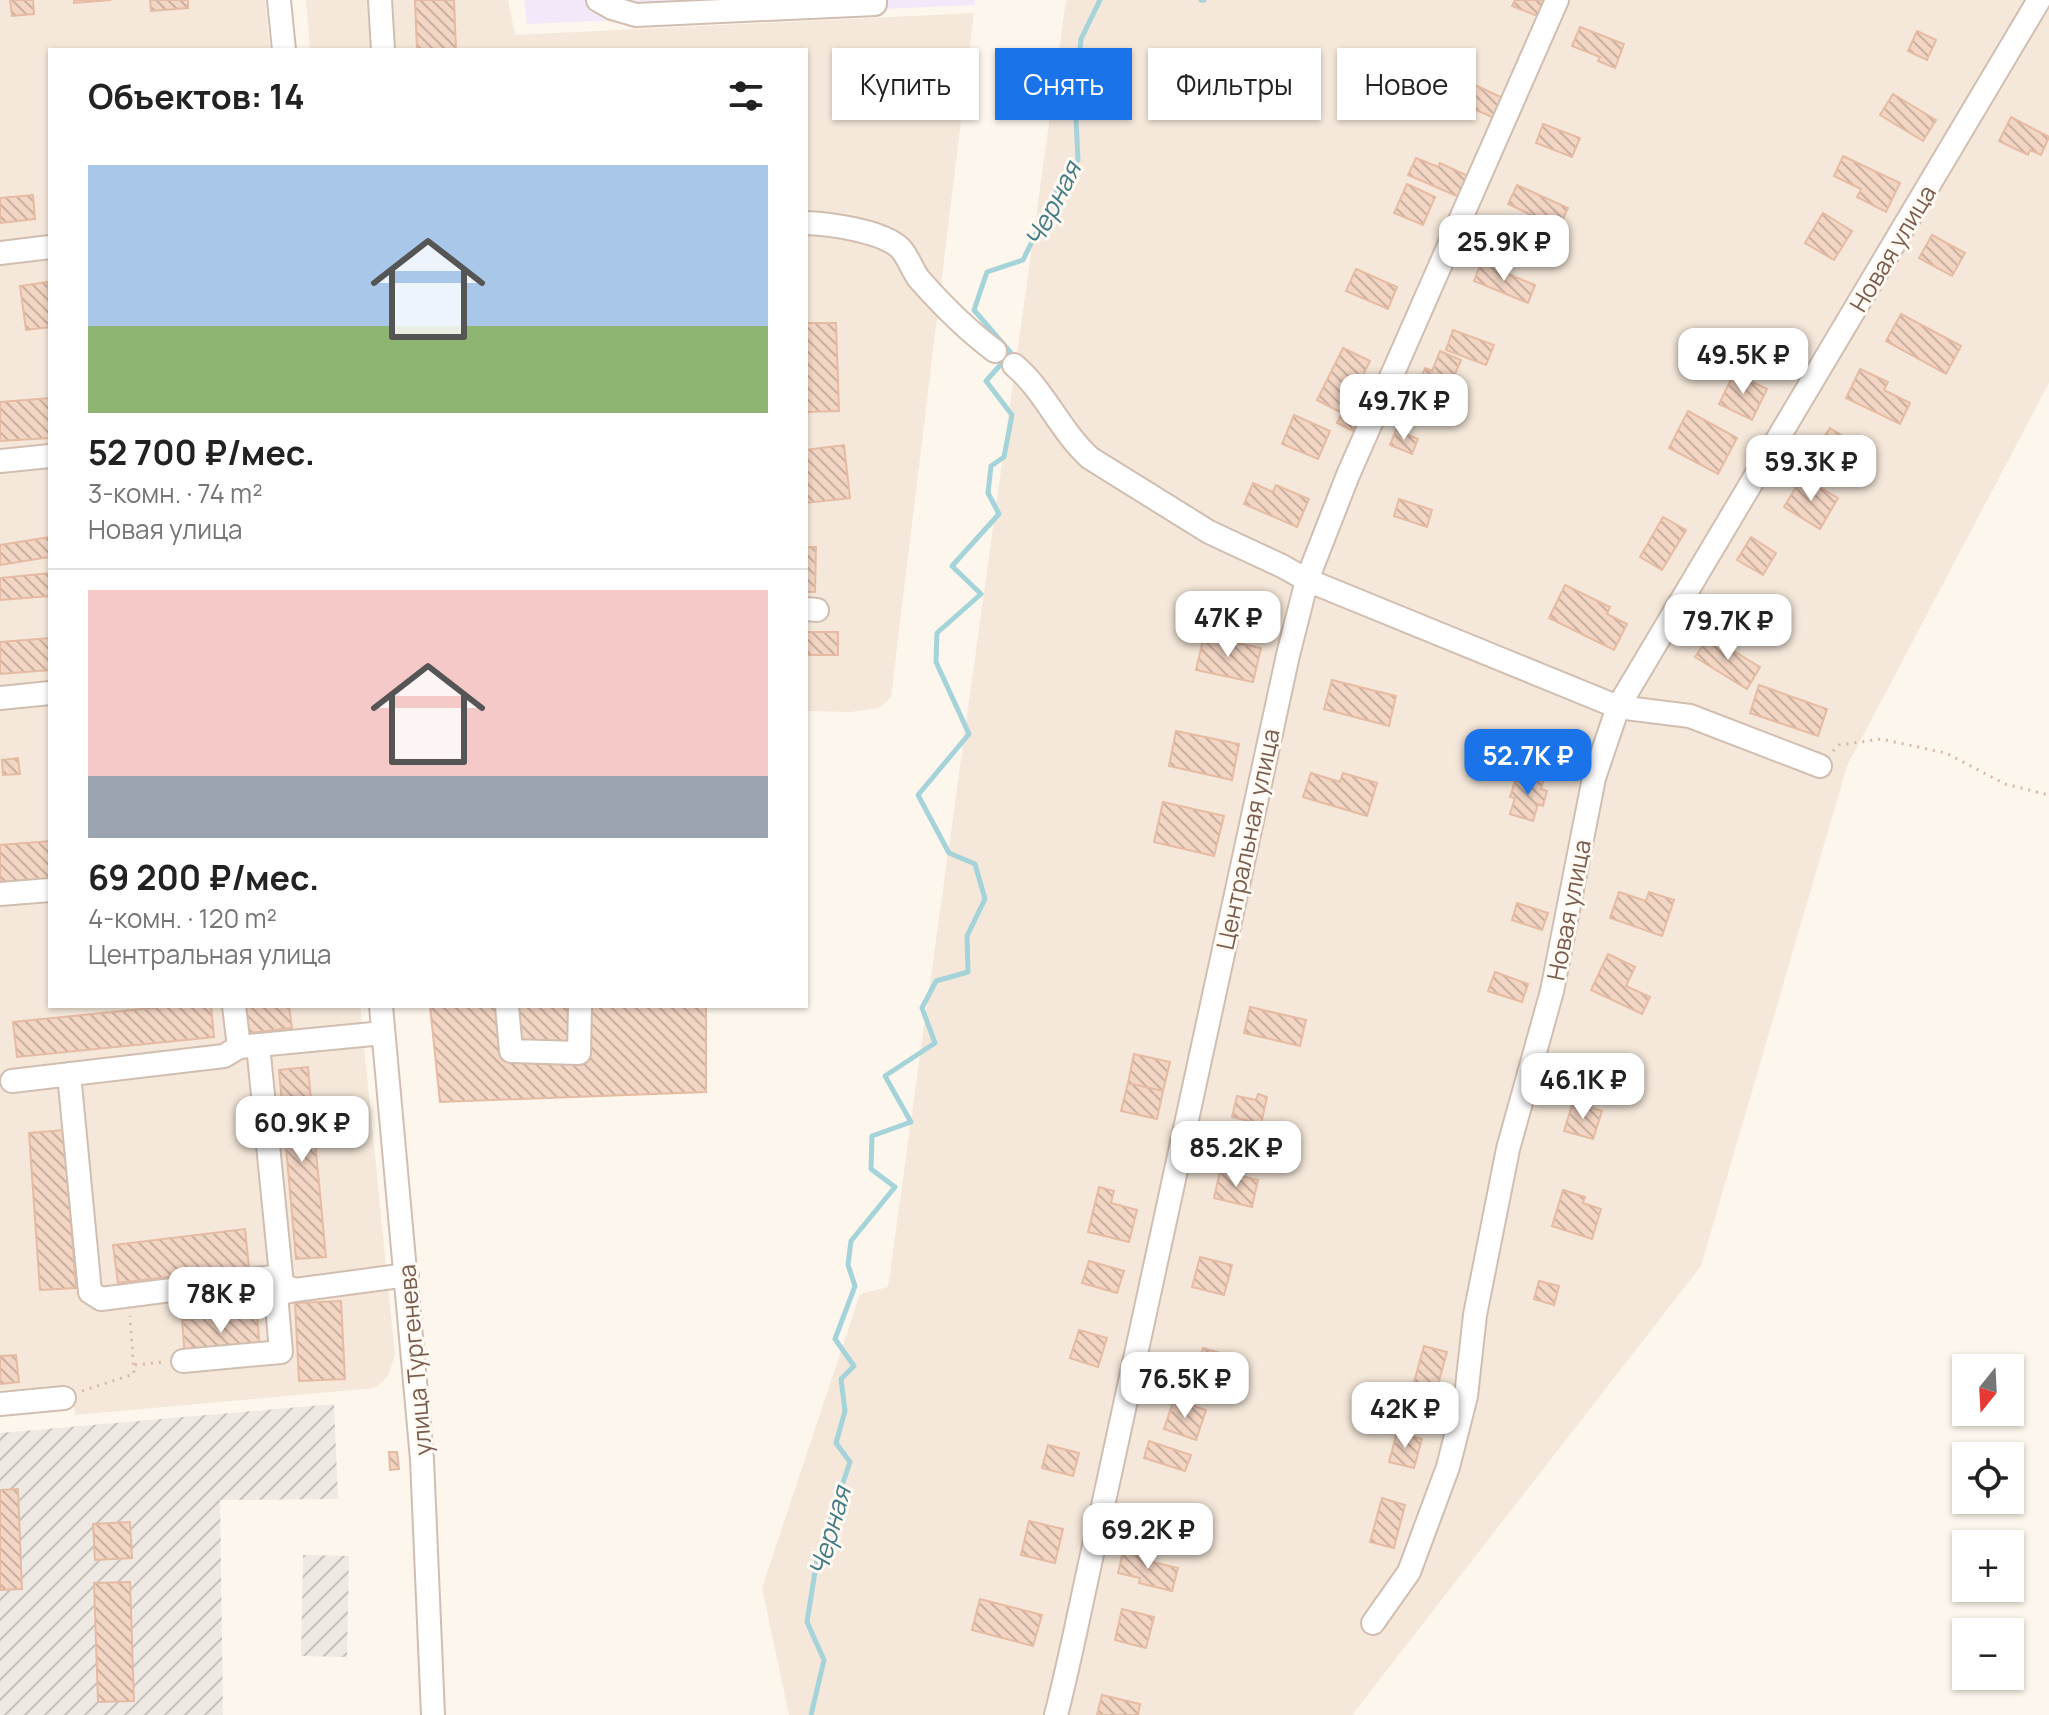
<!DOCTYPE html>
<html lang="ru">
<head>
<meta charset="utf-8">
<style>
  body { margin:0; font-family:Manrope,sans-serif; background:#f2f2f2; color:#222; height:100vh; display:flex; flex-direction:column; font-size:30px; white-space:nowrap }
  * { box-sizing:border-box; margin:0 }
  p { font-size:26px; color:#767676 }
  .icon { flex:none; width:44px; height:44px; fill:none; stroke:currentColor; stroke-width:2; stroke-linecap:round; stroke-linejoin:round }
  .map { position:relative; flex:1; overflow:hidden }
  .side { position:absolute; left:48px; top:48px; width:760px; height:960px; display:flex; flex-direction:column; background:#fff; border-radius:0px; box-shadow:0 2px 6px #0004 }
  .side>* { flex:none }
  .top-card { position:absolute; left:832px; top:48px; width:760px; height:72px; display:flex; gap:16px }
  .needle { width:52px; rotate:198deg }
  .fabs { position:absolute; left:1952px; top:1354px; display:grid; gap:16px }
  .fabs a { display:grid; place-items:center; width:72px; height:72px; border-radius:0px; background:#fff; box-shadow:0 2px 6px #0004; font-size:40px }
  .price { position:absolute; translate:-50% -68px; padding:0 18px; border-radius:16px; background:#fff; color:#222; font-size:26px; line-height:52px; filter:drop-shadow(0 2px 4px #0008) }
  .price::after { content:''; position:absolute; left:50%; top:48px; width:24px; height:18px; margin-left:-12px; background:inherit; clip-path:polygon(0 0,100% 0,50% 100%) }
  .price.current { background:#1a73e8; color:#fff }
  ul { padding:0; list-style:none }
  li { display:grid; align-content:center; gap:16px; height:424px; padding:0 40px }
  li+li { border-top:2px solid #e0e0e0 }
  li span { display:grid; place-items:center; height:248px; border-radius:0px; color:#555 }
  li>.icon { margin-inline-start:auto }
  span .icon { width:144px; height:144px; fill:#fffc; stroke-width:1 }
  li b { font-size:34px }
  h2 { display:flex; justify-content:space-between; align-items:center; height:96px; padding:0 40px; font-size:34px }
  .tag { padding:0 28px; border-radius:0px; background:#fff; box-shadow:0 2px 6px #0004; font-size:28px; line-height:72px }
  .tag.current { background:#1a73e8; color:#fff }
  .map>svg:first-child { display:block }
</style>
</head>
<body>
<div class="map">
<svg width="2049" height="1715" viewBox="0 0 2049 1715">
  <defs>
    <pattern id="industrial-furrows" width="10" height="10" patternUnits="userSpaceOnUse" patternTransform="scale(2)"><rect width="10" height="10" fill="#efe9e4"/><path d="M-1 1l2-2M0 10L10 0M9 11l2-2" fill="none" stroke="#c7c0bb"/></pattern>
    <pattern id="building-back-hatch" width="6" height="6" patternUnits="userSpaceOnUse" patternTransform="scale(2)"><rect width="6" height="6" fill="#f3d5c3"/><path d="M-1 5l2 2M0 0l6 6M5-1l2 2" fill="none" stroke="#cab0a1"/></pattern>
  </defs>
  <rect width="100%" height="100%" fill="#fdf6ec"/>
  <path fill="#f5e8da" d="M 0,0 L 265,0 L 270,50 L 50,50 L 50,235 L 0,241 Z
    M 306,0 L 508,0 L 515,35 L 974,13 L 891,697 L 879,708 L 851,712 L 806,711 L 806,50 L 310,50 Z
    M 1066,0 L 2049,0 L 2049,383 L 1847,766 L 1701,1266 L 1352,1715 L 789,1715 L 762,1588 L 860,1294 L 888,1287 Z
    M 50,259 L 50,1006 L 360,1006 L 395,1355 L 388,1376 L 375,1388 L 75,1415 L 72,1386 L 0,1390 L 0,265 Z"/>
  <path fill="url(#industrial-furrows)" d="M 334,1404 L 338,1499 L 220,1500 L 223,1715 L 0,1715 L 0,1433 Z
    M 303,1555 L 349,1556 L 347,1657 L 301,1656 Z"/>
  <path fill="#f3e8fa" d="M 524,0 L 975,0 L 975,5 L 527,24 Z"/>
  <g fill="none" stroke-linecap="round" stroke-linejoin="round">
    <path stroke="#a5d3da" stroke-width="5" d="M 1201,0 L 1204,0
      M 811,1715 L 824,1660 L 807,1622 L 817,1559 L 850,1462 L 836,1443 L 845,1411 L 841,1379 L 854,1366 L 835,1339 L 855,1286 L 848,1265 L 851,1241 L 895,1187 L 871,1169 L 872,1136 L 911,1122 L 885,1076 L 935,1043 L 922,1008 L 936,981 L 968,972 L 967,936 L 985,899 L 975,864 L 949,853 L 918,795 L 969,734 L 936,662 L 937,633 L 981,594 L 952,566 L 999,514 L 988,493 L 991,466 L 1004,457 L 1012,415 L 986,381 L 1011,353 L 974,310 L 987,272 L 1023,260 L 1059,186 L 1078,160 L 1075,98 L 1081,39 L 1100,0"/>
  </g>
  <path fill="url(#building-back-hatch)" stroke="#e6bba3" stroke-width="2" d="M 10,0 L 33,0 L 34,14 L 12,16 Z
    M 74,0 L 111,0 L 74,3 Z
    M 150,0 L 188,0 L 188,8 L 151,11 Z
    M 415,0 L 454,0 L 456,50 L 417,50 Z
    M 1515,0 L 1546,0 L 1540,17 L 1512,6 Z
    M 1580,27 L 1624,44 L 1615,68 L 1598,61 L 1600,57 L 1572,46 Z
    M 1917,31 L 1936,40 L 1927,60 L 1908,51 Z
    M 1451,74 L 1503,98 L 1494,118 L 1442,95 Z
    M 1893,94 L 1936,120 L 1923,141 L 1880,115 Z
    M 2011,117 L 2049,137 L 2041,155 L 2030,150 L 2028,155 L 1999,141 Z
    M 1543,124 L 1580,138 L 1572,157 L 1536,143 Z
    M 1843,156 L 1900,183 L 1886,212 L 1857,197 L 1861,189 L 1834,176 Z
    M 1416,158 L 1438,167 L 1440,163 L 1468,176 L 1459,197 L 1408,175 Z
    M 1407,184 L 1435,197 L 1423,225 L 1394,213 Z
    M 1517,185 L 1568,208 L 1559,228 L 1508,204 Z
    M 33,195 L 35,219 L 0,223 L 0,198 Z
    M 1823,213 L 1852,231 L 1834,260 L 1805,243 Z
    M 1932,235 L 1965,253 L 1952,276 L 1919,258 Z
    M 1481,263 L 1535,285 L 1528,303 L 1474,281 Z
    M 1356,269 L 1397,287 L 1388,309 L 1346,291 Z
    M 48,282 L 50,327 L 26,330 L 20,286 Z
    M 1901,314 L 1961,346 L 1946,374 L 1886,341 Z
    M 806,323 L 836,323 L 839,411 L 806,412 Z
    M 1453,330 L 1494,345 L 1486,365 L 1446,350 Z
    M 1343,348 L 1370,361 L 1354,393 L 1368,400 L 1353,431 L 1337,423 L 1342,413 L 1317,400 Z
    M 1440,351 L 1461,360 L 1443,402 L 1416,391 L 1425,368 L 1432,371 Z
    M 1860,369 L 1888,382 L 1884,390 L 1910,403 L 1900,424 L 1846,398 Z
    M 1734,373 L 1767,389 L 1752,420 L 1719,404 Z
    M 50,398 L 50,438 L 0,441 L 0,402 Z
    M 1688,411 L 1737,438 L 1718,474 L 1669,448 Z
    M 1294,415 L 1330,431 L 1318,459 L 1282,444 Z
    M 1830,428 L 1857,445 L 1851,455 L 1872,468 L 1863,482 L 1815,452 Z
    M 1396,430 L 1418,439 L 1412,454 L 1390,445 Z
    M 844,445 L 850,498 L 806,503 L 806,450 Z
    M 1802,477 L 1838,498 L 1820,529 L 1784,507 Z
    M 1253,483 L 1273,492 L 1276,485 L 1309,499 L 1297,527 L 1244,504 Z
    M 1399,499 L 1432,510 L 1427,527 L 1394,516 Z
    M 1663,517 L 1686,530 L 1662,570 L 1640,557 Z
    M 50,537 L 50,557 L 0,565 L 0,545 Z
    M 1751,537 L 1776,553 L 1763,575 L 1737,560 Z
    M 806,547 L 816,547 L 815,592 L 806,592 Z
    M 50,573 L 50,596 L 0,600 L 0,578 Z
    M 1565,585 L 1610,607 L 1607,614 L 1627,624 L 1614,650 L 1549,618 Z
    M 806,632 L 838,632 L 838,655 L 806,655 Z
    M 1204,636 L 1261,648 L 1253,682 L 1196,670 Z
    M 1709,636 L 1760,667 L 1747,689 L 1695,657 Z
    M 50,638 L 50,670 L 0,674 L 0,642 Z
    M 1332,680 L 1396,696 L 1389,726 L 1324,709 Z
    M 1759,685 L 1827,709 L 1818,736 L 1750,713 Z
    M 1176,731 L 1239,744 L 1232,780 L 1169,766 Z
    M 18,758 L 20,774 L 3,775 L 2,760 Z
    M 1311,773 L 1340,782 L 1343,773 L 1377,783 L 1367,816 L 1303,797 Z
    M 1525,773 L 1544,778 L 1541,789 L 1547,791 L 1543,806 L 1538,804 L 1533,821 L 1510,814 L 1515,798 L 1510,797 L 1515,781 L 1522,783 Z
    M 1163,802 L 1224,816 L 1214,856 L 1154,842 Z
    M 50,841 L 50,880 L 0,884 L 0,845 Z
    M 1619,892 L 1646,901 L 1649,892 L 1674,900 L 1662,936 L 1610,918 Z
    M 1517,903 L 1548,913 L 1542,930 L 1512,920 Z
    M 1608,954 L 1635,967 L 1626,986 L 1650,997 L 1642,1014 L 1591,990 Z
    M 1495,972 L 1528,984 L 1522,1002 L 1488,991 Z
    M 172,1006 L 211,1006 L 214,1037 L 17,1057 L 13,1022 Z
    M 246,1006 L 289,1006 L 292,1028 L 249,1033 Z
    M 430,1006 L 706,1006 L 706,1092 L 440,1102 Z
    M 1250,1007 L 1306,1020 L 1300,1046 L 1244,1033 Z
    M 1134,1054 L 1170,1062 L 1163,1091 L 1128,1083 Z
    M 308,1067 L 326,1257 L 296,1259 L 279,1070 Z
    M 1128,1083 L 1163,1091 L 1157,1119 L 1121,1111 Z
    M 1258,1094 L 1267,1097 L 1261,1124 L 1232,1117 L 1237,1096 L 1256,1100 Z
    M 1573,1102 L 1602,1111 L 1593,1139 L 1564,1131 Z
    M 64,1130 L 76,1288 L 40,1290 L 29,1133 Z
    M 1220,1171 L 1258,1180 L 1252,1207 L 1214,1198 Z
    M 1099,1187 L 1114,1191 L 1111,1203 L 1137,1210 L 1129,1242 L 1088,1232 Z
    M 1563,1190 L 1585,1197 L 1583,1203 L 1601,1209 L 1592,1239 L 1552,1226 Z
    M 245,1229 L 249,1267 L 118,1283 L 113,1245 Z
    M 1200,1257 L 1232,1265 L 1224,1295 L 1192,1287 Z
    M 1089,1261 L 1124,1271 L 1117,1293 L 1082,1283 Z
    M 1539,1281 L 1559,1286 L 1554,1305 L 1534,1299 Z
    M 341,1301 L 345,1379 L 299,1381 L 295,1303 Z
    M 257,1313 L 260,1351 L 185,1357 L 182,1320 Z
    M 1079,1330 L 1107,1338 L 1098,1367 L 1070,1358 Z
    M 1424,1346 L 1447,1352 L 1431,1410 L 1408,1404 Z
    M 1203,1348 L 1223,1354 L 1215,1380 L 1195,1374 Z
    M 16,1355 L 19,1382 L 0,1384 L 0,1356 Z
    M 1174,1399 L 1206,1410 L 1196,1440 L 1164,1429 Z
    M 1397,1432 L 1422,1439 L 1414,1468 L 1389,1462 Z
    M 1149,1441 L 1191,1455 L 1185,1471 L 1144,1458 Z
    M 1048,1445 L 1079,1453 L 1073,1476 L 1042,1468 Z
    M 389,1452 L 397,1452 L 399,1469 L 390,1470 Z
    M 18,1489 L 22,1589 L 0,1590 L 0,1490 Z
    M 1382,1498 L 1405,1505 L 1394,1548 L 1370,1542 Z
    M 1029,1521 L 1063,1529 L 1055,1563 L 1021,1555 Z
    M 130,1522 L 132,1558 L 95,1560 L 93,1524 Z
    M 1123,1552 L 1141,1557 L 1142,1553 L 1150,1555 L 1148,1561 L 1178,1568 L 1172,1591 L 1139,1583 L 1140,1578 L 1118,1573 Z
    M 130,1582 L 134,1701 L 98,1702 L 94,1583 Z
    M 980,1599 L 1042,1615 L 1033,1646 L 972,1630 Z
    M 1122,1609 L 1154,1617 L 1146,1648 L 1115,1640 Z
    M 1102,1695 L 1140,1704 L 1138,1715 L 1097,1715 Z"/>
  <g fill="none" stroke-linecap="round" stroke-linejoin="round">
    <g stroke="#d1beb0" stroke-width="26">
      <path id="minor" d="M 279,0 L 284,50
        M 380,0 L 383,50
        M 598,0 L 612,8 L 636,15 L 875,4 L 875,0
        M 806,223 C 831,224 882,231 900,248 C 908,256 912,270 919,279 C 942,305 968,331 995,351
        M 0,253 L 50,247
        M 1014,365 C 1045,391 1060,431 1090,458 L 1209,532 L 1282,566 L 1307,580 L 1618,707 L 1690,716 L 1820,766
        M 0,461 L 50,456
        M 806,609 L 817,610
        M 0,698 L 50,693
        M 0,894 L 50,890
        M 234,1006 L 239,1047
        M 381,1006 L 422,1459 L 433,1715
        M 507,1006 L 511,1051 L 579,1053 L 580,1006
        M 258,1045 L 282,1285 L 295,1290 L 407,1275
        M 69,1074 L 90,1292 L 101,1299 L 281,1276
        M 12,1081 L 224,1056 L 239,1047 L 383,1033
        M 183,1361 L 281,1352 L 276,1294 L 295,1290
        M 0,1404 L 64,1398
        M 1373,1623 L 1409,1572 L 1448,1467 L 1466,1396 L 1475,1315 L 1508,1149 L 1552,991 L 1594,778 L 1618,707 L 2039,0
        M 1056,1715 C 1073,1649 1085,1582 1101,1515 L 1288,655 L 1307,580 L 1348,475 L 1557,0"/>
    </g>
    <path stroke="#d9b8a5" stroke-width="3" stroke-dasharray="2 6" stroke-linecap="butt" d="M 1833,751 L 1839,745 L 1881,739 L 1946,753 L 2005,784 L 2049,795
      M 135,1365 L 163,1362
      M 82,1391 L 134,1374 L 130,1316"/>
    <use href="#minor" stroke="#fff" stroke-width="22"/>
  </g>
  <g text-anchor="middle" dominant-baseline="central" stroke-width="6" stroke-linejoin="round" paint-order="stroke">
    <g font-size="24" fill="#7a5c4d" stroke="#fffaf3">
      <text transform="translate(1892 248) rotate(-59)">Новая улица</text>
      <text transform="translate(1247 839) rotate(-78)">Центральная улица</text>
      <text transform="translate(1568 910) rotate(-79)">Новая улица</text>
      <text transform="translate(414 1360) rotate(-95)">улица Тургенева</text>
    </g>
    <g font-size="26" font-style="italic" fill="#437c86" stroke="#fffaf3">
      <text transform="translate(1052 204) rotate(-63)">Черная</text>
      <text transform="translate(829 1531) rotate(-74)">Черная</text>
    </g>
  </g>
</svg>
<div class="fabs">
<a><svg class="needle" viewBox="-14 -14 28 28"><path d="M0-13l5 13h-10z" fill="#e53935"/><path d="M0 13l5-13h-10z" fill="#767676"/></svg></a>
<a><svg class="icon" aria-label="locate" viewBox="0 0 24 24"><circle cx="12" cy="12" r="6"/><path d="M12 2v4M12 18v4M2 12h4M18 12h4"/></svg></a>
<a>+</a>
<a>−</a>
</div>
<b class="price" style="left:1504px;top:283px">25.9K ₽</b>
<b class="price" style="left:1743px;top:396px">49.5K ₽</b>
<b class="price" style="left:1404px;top:442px">49.7K ₽</b>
<b class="price" style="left:1811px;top:503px">59.3K ₽</b>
<b class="price" style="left:1228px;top:659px">47K ₽</b>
<b class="price" style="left:1728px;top:662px">79.7K ₽</b>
<b class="price current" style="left:1528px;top:797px">52.7K ₽</b>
<b class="price" style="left:1583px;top:1121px">46.1K ₽</b>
<b class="price" style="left:302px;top:1164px">60.9K ₽</b>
<b class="price" style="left:1236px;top:1189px">85.2K ₽</b>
<b class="price" style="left:221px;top:1335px">78K ₽</b>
<b class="price" style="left:1185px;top:1420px">76.5K ₽</b>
<b class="price" style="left:1405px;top:1450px">42K ₽</b>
<b class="price" style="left:1148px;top:1571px">69.2K ₽</b>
<div class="top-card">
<a class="tag">Купить</a>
<a class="tag current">Снять</a>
<a class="tag">Фильтры</a>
<a class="tag">Новое</a>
</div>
<section class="side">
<h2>Объектов: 14<svg class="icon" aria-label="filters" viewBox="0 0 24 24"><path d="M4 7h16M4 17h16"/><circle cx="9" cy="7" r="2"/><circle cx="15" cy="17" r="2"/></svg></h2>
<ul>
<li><span style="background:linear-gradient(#a9c7e8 65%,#8fb573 0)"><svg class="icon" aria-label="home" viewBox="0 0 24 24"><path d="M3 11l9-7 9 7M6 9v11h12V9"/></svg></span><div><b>52 700 ₽/мес.</b><p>3-комн. · 74 m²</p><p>Новая улица</p></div></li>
<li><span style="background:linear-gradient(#f6c9c9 75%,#9aa5b1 0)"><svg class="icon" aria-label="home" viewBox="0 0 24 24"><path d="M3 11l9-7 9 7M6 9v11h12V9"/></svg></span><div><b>69 200 ₽/мес.</b><p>4-комн. · 120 m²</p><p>Центральная улица</p></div></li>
</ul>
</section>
</div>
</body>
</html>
